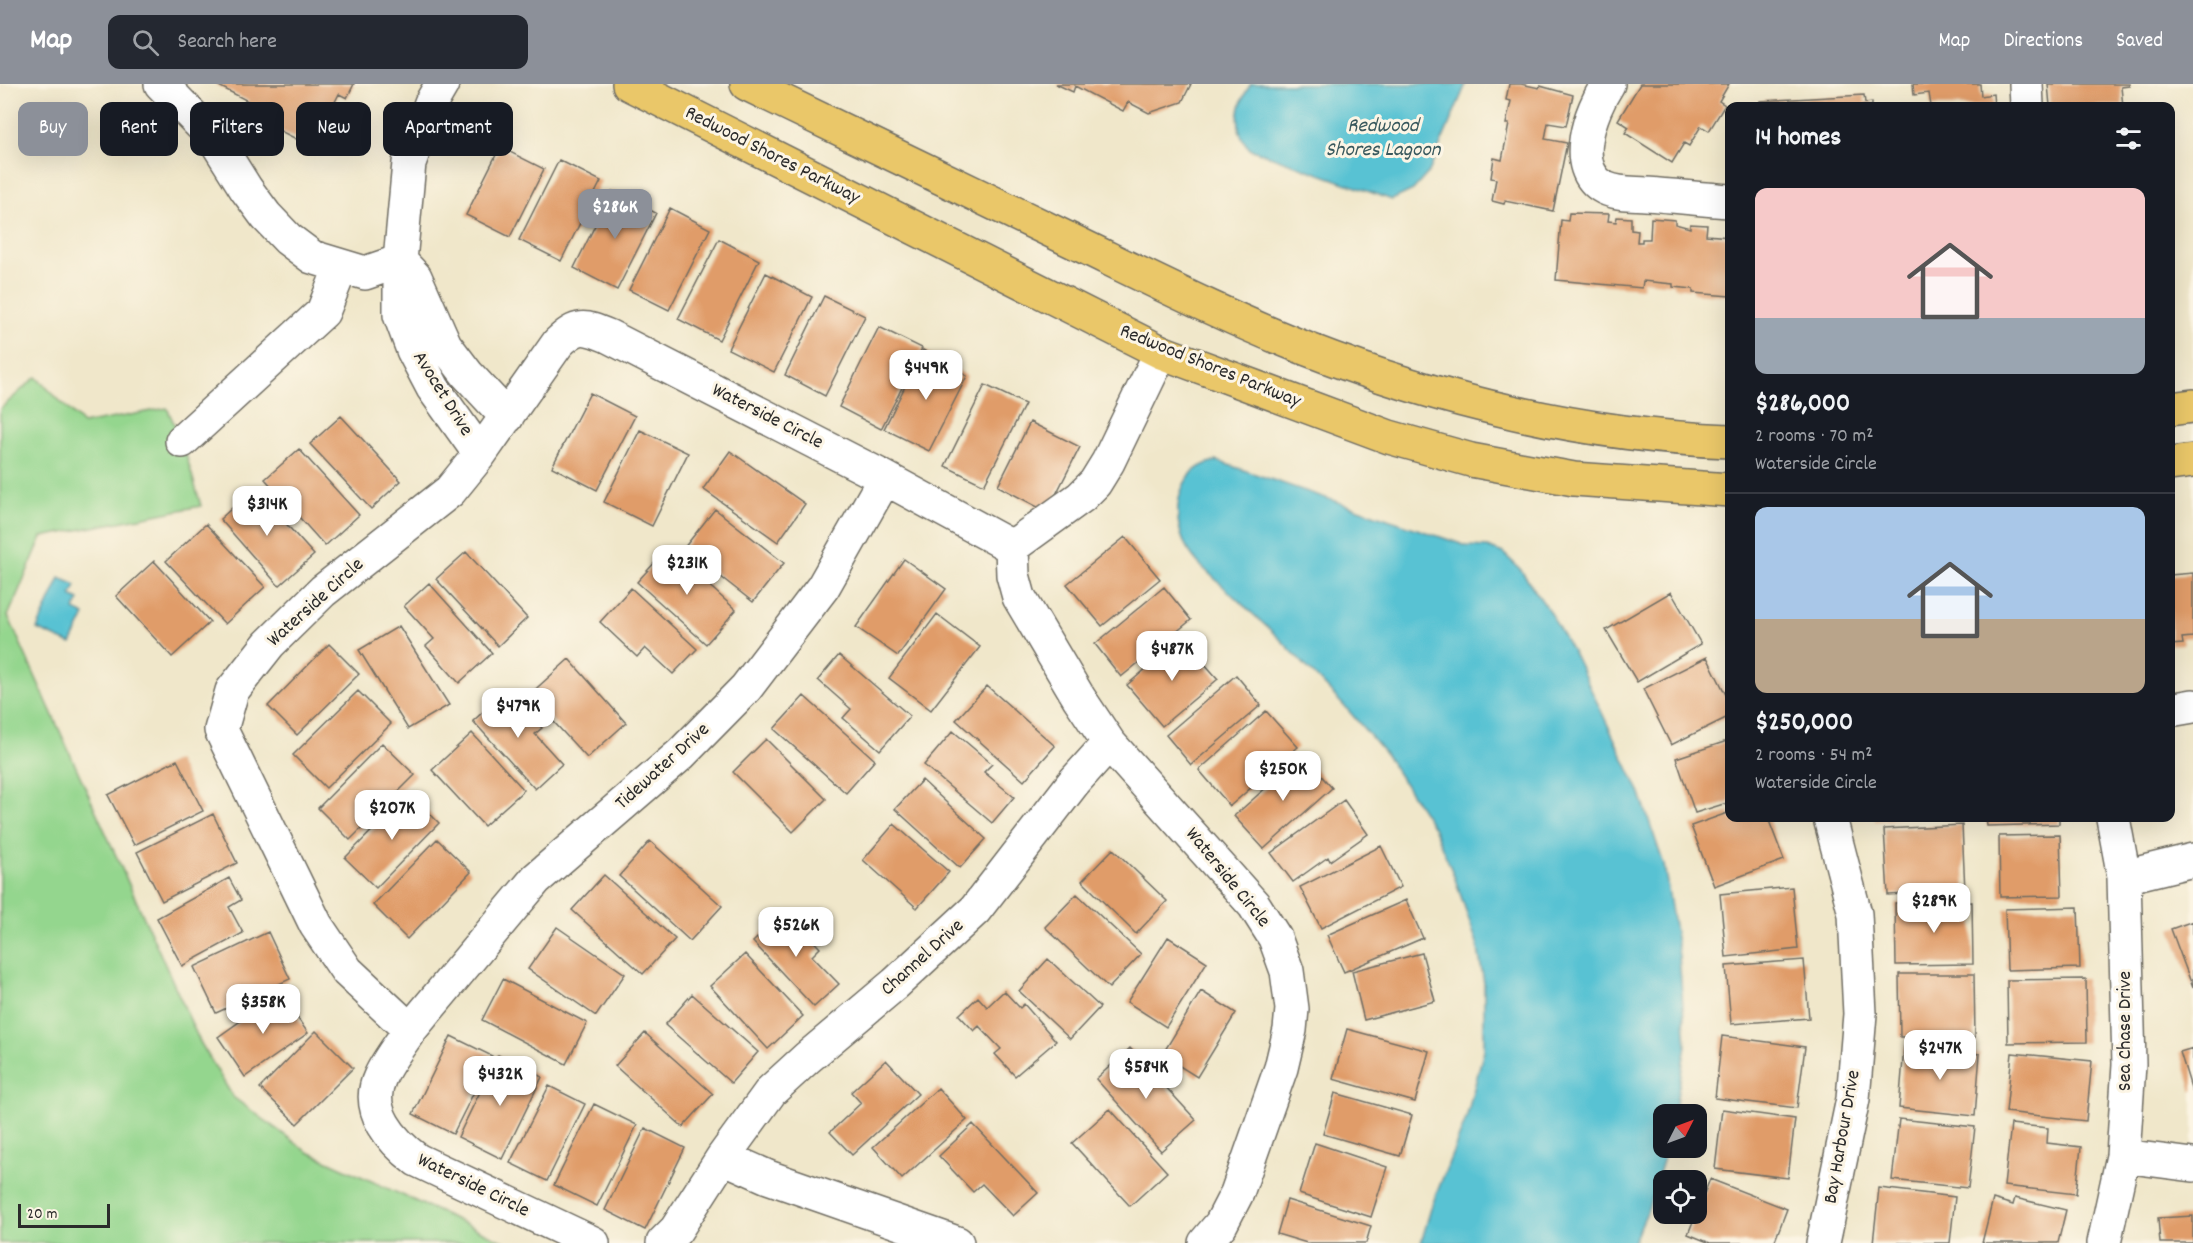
<!DOCTYPE html>
<html lang="en">
<head>
<meta charset="utf-8">
<style>
  body { margin:0; font-family:Dekko,sans-serif; background:#242831; color:#f1f3f6; height:100vh; display:flex; flex-direction:column; font-size:22px; white-space:nowrap }
  * { box-sizing:border-box; margin:0 }
  p { font-size:20px; color:#9ea1a6 }
  .icon { flex:none; width:33px; height:33px; fill:none; stroke:currentColor; stroke-width:2; stroke-linecap:round; stroke-linejoin:round }
  .map { position:relative; flex:1; overflow:hidden }
  .sheet { position:absolute; left:1725px; top:18px; width:450px; height:720px; display:flex; flex-direction:column; background:#171b24; border-radius:12px; box-shadow:0 6px 24px #0002 }
  .sheet>* { flex:none }
  .hud { position:absolute; left:18px; top:18px; width:570px; height:54px; display:flex; gap:12px }
  .needle { width:39px; rotate:48deg }
  .tools { position:absolute; left:1653px; top:1020px; display:grid; gap:12px }
  .tools a { display:grid; place-items:center; width:54px; height:54px; border-radius:12px; background:#171b24; box-shadow:0 6px 24px #0002; font-size:30px }
  .scale { position:absolute; left:18px; bottom:15px; width:92px; box-sizing:border-box; padding-left:6px; border:3px solid #2b2b2b; border-top:0; font-size:16px; line-height:21px; white-space:nowrap; color:#2b2b2b; -webkit-text-stroke:4px #fcf5e5; paint-order:stroke }
  .price { position:absolute; translate:-50% -51px; padding:0 14px; border-radius:12px; background:#fff; color:#222; font-size:20px; line-height:39px; filter:drop-shadow(0 2px 3px #0008) }
  .price::after { content:''; position:absolute; left:50%; top:36px; width:18px; height:14px; margin-left:-9px; background:inherit; clip-path:polygon(0 0,100% 0,50% 100%) }
  .price.current { background:#8c9099; color:#fff }
  ul { padding:0; list-style:none }
  li { display:grid; align-content:center; gap:12px; height:318px; padding:0 30px }
  li+li { border-top:2px solid #363941 }
  li span { display:grid; place-items:center; height:186px; border-radius:12px; color:#555 }
  li>.icon { margin-inline-start:auto }
  span .icon { width:108px; height:108px; fill:#fffc; stroke-width:1 }
  li b { font-size:26px }
  h2 { display:flex; justify-content:space-between; align-items:center; height:72px; padding:0 30px; font-size:26px }
  .tag { padding:0 21px; border-radius:12px; background:#171b24; box-shadow:0 6px 24px #0002; font-size:21px; line-height:54px }
  .tag.current { background:#8c9099; color:#fff }
  header { display:flex; align-items:center; gap:36px; box-sizing:border-box; height:84px; padding:0 30px; background:#8c9099; color:#fff }
  header strong { font-size:28px }
  nav { display:flex; gap:33px; margin-inline-start:auto; font-size:21px }
  .search { width:420px; height:54px; background:#242831; display:flex; align-items:center; gap:15px; box-sizing:border-box; padding:0 21px; border-radius:12px; color:#9ea1a6; font-size:22px }
  .map>svg:first-child { display:block }
</style>
</head>
<body>
<header>
<strong>Map</strong>
<div class="search"><svg class="icon" aria-label="search" viewBox="0 0 24 24"><circle cx="10" cy="10" r="6"/><path d="M15 15l6 6"/></svg>Search here</div>
<nav><a>Map</a><a>Directions</a><a>Saved</a></nav>
</header>
<div class="map">
<svg width="2193" height="1159" viewBox="0 0 2193 1159">
  <rect width="100%" height="100%" fill="#fcf5e5"/>
  <filter id="ink" filterUnits="userSpaceOnUse"><feTurbulence type="fractalNoise" baseFrequency=".0167" numOctaves="2"/><feDisplacementMap in="SourceGraphic" scale="12" xChannelSelector="R" yChannelSelector="G"/><feConvolveMatrix kernelMatrix="1 2 1 2 8 2 1 2 1" color-interpolation-filters="sRGB"/></filter>
  <filter id="wash" filterUnits="userSpaceOnUse"><feTurbulence type="fractalNoise" baseFrequency=".008" numOctaves="4" result="noise"/><feDisplacementMap in="SourceGraphic" scale="24" xChannelSelector="R" yChannelSelector="G"/><feGaussianBlur stdDeviation="1.35" result="paint"/><feColorMatrix in="noise" values="0 0 0 0 0 0 0 0 0 0 0 0 0 0 0 0 0 1.4 0 .05"/><feComposite in="paint" operator="in"/></filter>
  <g filter="url(#wash)">
    <rect width="100%" height="100%" fill="#f0e7ca"/>
    <path fill="#94d68e" stroke="#60805c" stroke-width="1.5" d="M 36,293 L 83,340 L 167,324 L 182,357 L 201,422 L 42,453 L 8,532 L 200,958 L 233,1013 L 308,1068 L 507,1159 L 0,1159 L 0,325 Z"/>
    <path fill="#58c2d3" stroke="#42767f" stroke-width="1.5" d="M 1251,0 L 1466,0 L 1429,88 L 1413,106 L 1392,116 L 1250,65 C 1232,47 1237,19 1251,0 Z
      M 1217,377 L 1467,462 L 1487,463 L 1503,469 L 1520,485 L 1549,527 L 1577,576 L 1639,707 L 1664,781 L 1679,872 L 1686,961 L 1674,1030 L 1664,1030 L 1664,1064 L 1667,1064 L 1647,1128 L 1633,1159 L 1421,1159 L 1432,1121 L 1466,1035 L 1484,966 L 1484,899 L 1477,859 L 1453,789 L 1433,743 L 1384,668 L 1348,626 L 1280,555 L 1200,481 C 1192,472 1184,462 1181,450 C 1172,419 1182,382 1217,377 Z
      M 60,494 L 76,501 L 71,512 L 79,516 L 74,526 L 85,531 L 71,560 L 37,545 Z"/>
    <g id="blocks">
      <path fill="#e09c69" d="M 215,0 L 354,0 L 347,14 L 339,10 L 312,63 L 243,28 L 248,17 Z
        M 1056,0 L 1191,0 L 1182,18 L 1149,29 L 1128,18 L 1123,27 L 1075,2 L 1073,8 Z
        M 1509,0 L 1521,0 L 1539,4 L 1540,2 L 1573,11 L 1566,42 L 1548,39 L 1545,55 L 1567,59 L 1553,127 L 1505,117 L 1504,120 L 1492,117 L 1496,95 L 1491,94 L 1494,74 L 1502,76 L 1509,40 L 1506,40 L 1511,17 L 1506,16 Z
        M 1640,0 L 1729,0 L 1719,17 L 1725,21 L 1709,47 L 1701,42 L 1689,62 L 1684,59 L 1672,79 L 1625,49 L 1629,43 L 1618,36 Z
        M 1913,0 L 1980,0 L 1981,12 L 1993,10 L 1994,22 L 1931,22 L 1929,9 L 1914,11 Z
        M 2048,0 L 2129,0 L 2129,2 L 2121,3 L 2123,22 L 2050,22 Z
        M 1864,11 L 1865,19 L 1872,18 L 1872,22 L 1760,22 L 1760,17 Z
        M 500,63 L 544,85 L 510,153 L 466,131 Z
        M 559,76 L 601,97 L 561,177 L 519,156 Z
        M 612,107 L 656,129 L 617,206 L 574,184 Z
        M 670,124 L 710,145 L 669,226 L 629,206 Z
        M 1569,129 L 1609,130 L 1608,137 L 1616,138 L 1617,133 L 1631,134 L 1631,146 L 1638,147 L 1637,158 L 1642,158 L 1642,155 L 1650,155 L 1651,134 L 1675,136 L 1675,140 L 1690,144 L 1690,140 L 1707,141 L 1706,151 L 1730,153 L 1730,212 L 1693,209 L 1693,205 L 1673,203 L 1673,200 L 1643,197 L 1642,204 L 1556,196 L 1561,136 L 1568,137 Z
        M 719,155 L 759,176 L 719,256 L 678,235 Z
        M 766,189 L 812,213 L 774,288 L 728,265 Z
        M 824,212 L 865,232 L 825,312 L 785,291 Z
        M 879,243 L 922,264 L 881,345 L 839,323 Z
        M 923,266 L 967,292 L 929,367 L 884,345 Z
        M 985,301 L 1025,320 L 984,401 L 945,382 Z
        M 590,309 L 635,332 L 597,406 L 552,383 Z
        M 341,332 L 401,397 L 371,425 L 310,360 Z
        M 1030,338 L 1080,363 L 1047,428 L 998,402 Z
        M 640,346 L 688,369 L 652,442 L 604,418 Z
        M 299,365 L 359,431 L 325,462 L 265,395 Z
        M 730,367 L 805,420 L 778,458 L 703,405 Z
        M 254,404 L 314,471 L 279,502 L 220,435 Z
        M 715,425 L 784,479 L 753,518 L 684,464 Z
        M 206,440 L 265,503 L 225,540 L 166,477 Z
        M 1125,453 L 1160,495 L 1102,542 L 1067,500 Z
        M 668,464 L 736,526 L 706,560 L 637,498 Z
        M 466,468 L 527,534 L 498,562 L 436,495 Z
        M 904,475 L 946,505 L 898,572 L 856,543 Z
        M 154,477 L 210,538 L 172,573 L 116,512 Z
        M 2193,489 L 2193,553 L 2182,554 L 2183,560 L 2170,561 L 2170,491 Z
        M 429,499 L 492,569 L 459,599 L 426,562 L 434,555 L 404,522 Z
        M 1164,503 L 1191,536 L 1121,593 L 1095,560 Z
        M 631,504 L 697,565 L 673,590 L 645,564 L 637,573 L 600,538 Z
        M 1671,508 L 1701,560 L 1637,598 L 1606,546 Z
        M 937,530 L 980,563 L 931,626 L 889,594 Z
        M 399,542 L 449,621 L 408,645 L 359,566 Z
        M 1182,554 L 1218,595 L 1162,642 L 1127,601 Z
        M 329,560 L 359,590 L 297,651 L 268,622 Z
        M 839,571 L 910,632 L 880,666 L 843,634 L 851,625 L 818,596 Z
        M 1707,573 L 1730,619 L 1730,632 L 1671,661 L 1643,605 Z
        M 569,575 L 626,639 L 587,674 L 529,611 Z
        M 1236,591 L 1261,621 L 1191,681 L 1166,651 Z
        M 987,602 L 1055,662 L 1024,697 L 956,636 Z
        M 507,606 L 542,644 L 535,650 L 562,680 L 535,705 L 473,637 Z
        M 358,607 L 391,640 L 326,704 L 293,671 Z
        M 804,612 L 875,676 L 846,709 L 774,645 Z
        M 1266,627 L 1298,663 L 1230,722 L 1199,686 Z
        M 953,647 L 992,680 L 984,688 L 1014,713 L 992,739 L 924,681 Z
        M 472,649 L 524,706 L 484,742 L 432,686 Z
        M 766,655 L 826,715 L 793,748 L 733,688 Z
        M 1730,656 L 1730,718 L 1695,729 L 1676,674 Z
        M 382,659 L 415,691 L 350,756 L 318,724 Z
        M 1303,671 L 1332,704 L 1264,765 L 1234,732 Z
        M 177,676 L 203,727 L 134,761 L 108,711 Z
        M 922,696 L 986,755 L 960,784 L 895,725 Z
        M 409,709 L 439,739 L 376,804 L 345,774 Z
        M 1344,716 L 1368,750 L 1330,777 L 1328,773 L 1293,798 L 1271,769 Z
        M 1730,728 L 1730,734 L 1768,734 L 1784,776 L 1714,802 L 1691,742 Z
        M 213,730 L 237,779 L 162,817 L 137,768 Z
        M 1875,734 L 1899,734 L 1899,735 L 1875,737 Z
        M 1986,734 L 2059,734 L 2059,740 L 1987,742 Z
        M 894,740 L 949,788 L 917,824 L 863,776 Z
        M 1962,741 L 1965,807 L 1888,811 L 1884,745 Z
        M 2060,751 L 2062,812 L 2000,813 L 1999,752 Z
        M 437,755 L 471,788 L 407,855 L 373,821 Z
        M 650,757 L 722,822 L 690,857 L 619,792 Z
        M 1381,762 L 1401,803 L 1321,844 L 1300,803 Z
        M 1113,765 L 1167,817 L 1136,850 L 1082,797 Z
        M 604,791 L 675,855 L 643,890 L 572,826 Z
        M 229,794 L 241,816 L 229,823 L 243,849 L 182,882 L 157,834 Z
        M 1792,803 L 1798,865 L 1726,873 L 1720,810 Z
        M 1077,810 L 1141,870 L 1109,904 L 1045,843 Z
        M 1406,816 L 1423,854 L 1344,888 L 1327,851 Z
        M 1972,818 L 1973,880 L 1896,881 L 1895,819 Z
        M 2078,823 L 2080,884 L 2007,886 L 2005,825 Z
        M 785,827 L 820,864 L 812,872 L 839,900 L 814,923 L 753,858 Z
        M 2193,837 L 2193,904 L 2171,845 Z
        M 557,843 L 625,890 L 596,932 L 528,885 Z
        M 268,848 L 290,895 L 216,929 L 194,883 Z
        M 1168,853 L 1207,878 L 1166,943 L 1127,918 Z
        M 1422,869 L 1435,917 L 1364,936 L 1352,887 Z
        M 745,870 L 803,932 L 768,965 L 710,902 Z
        M 1048,875 L 1100,923 L 1070,955 L 1019,907 Z
        M 1804,876 L 1809,934 L 1731,940 L 1726,882 Z
        M 1899,890 L 1974,890 L 1975,953 L 1900,953 Z
        M 503,895 L 587,939 L 566,980 L 482,936 Z
        M 2086,895 L 2087,958 L 2008,959 L 2007,896 Z
        M 1004,907 L 1020,924 L 1024,920 L 1056,957 L 1015,992 L 995,970 L 1001,965 L 979,942 L 974,947 L 959,931 L 978,913 L 987,923 Z
        M 1201,907 L 1236,929 L 1197,993 L 1162,971 Z
        M 280,909 L 308,949 L 245,993 L 218,953 Z
        M 692,910 L 758,968 L 731,999 L 665,941 Z
        M 1347,945 L 1429,967 L 1415,1018 L 1333,995 Z
        M 316,947 L 353,984 L 297,1040 L 260,1004 Z
        M 645,949 L 713,1010 L 683,1043 L 615,982 Z
        M 451,952 L 492,972 L 453,1050 L 413,1030 Z
        M 1722,952 L 1805,963 L 1797,1024 L 1715,1014 Z
        M 1904,963 L 1980,970 L 1975,1032 L 1899,1024 Z
        M 1130,964 L 1196,1036 L 1161,1067 L 1096,995 Z
        M 2193,964 L 2193,1007 L 2192,1007 L 2180,968 Z
        M 2012,969 L 2092,977 L 2086,1037 L 2006,1028 Z
        M 498,971 L 542,993 L 502,1075 L 458,1053 Z
        M 886,976 L 918,1010 L 852,1071 L 830,1048 L 861,1019 L 851,1008 Z
        M 549,1002 L 585,1020 L 547,1097 L 510,1079 Z
        M 938,1004 L 967,1036 L 902,1095 L 873,1063 Z
        M 1335,1009 L 1412,1031 L 1400,1072 L 1323,1050 Z
        M 594,1020 L 637,1041 L 597,1122 L 554,1101 Z
        M 1110,1025 L 1167,1088 L 1130,1122 L 1072,1059 Z
        M 1722,1025 L 1795,1035 L 1788,1094 L 1715,1085 Z
        M 1899,1035 L 1975,1043 L 1968,1104 L 1892,1096 Z
        M 973,1040 L 1038,1109 L 1013,1132 L 982,1100 L 973,1108 L 939,1072 Z
        M 2011,1040 L 2048,1044 L 2047,1059 L 2081,1063 L 2076,1110 L 2004,1102 Z
        M 645,1044 L 685,1064 L 645,1146 L 605,1126 Z
        M 1315,1059 L 1387,1083 L 1371,1133 L 1299,1110 Z
        M 1710,1095 L 1787,1125 L 1774,1159 L 1710,1159 L 1688,1150 Z
        M 1879,1104 L 1955,1113 L 1950,1159 L 1873,1159 Z
        M 2015,1114 L 2066,1126 L 2058,1159 L 1982,1159 L 1993,1115 L 2013,1121 Z
        M 1287,1116 L 1371,1142 L 1366,1159 L 1307,1159 L 1277,1150 Z
        M 2193,1132 L 2193,1159 L 2160,1159 L 2158,1134 Z"/>
    </g>
  </g>
  <g filter="url(#ink)">
    <use href="#blocks" fill-opacity="0" stroke="#706d63" stroke-width="1.5"/>
    <g fill="none" stroke-linecap="round" stroke-linejoin="round">
      <g stroke="#706d63" stroke-width="36">
        <path id="minor" d="M 161,0 L 214,54 L 246,105 L 266,132 L 288,155 L 312,173 L 365,189 L 400,177
          M 442,0 L 431,19 L 409,79 L 400,177 L 400,231 L 413,266 L 433,304 L 480,370
          M 1608,0 C 1591,26 1568,85 1605,104 C 1617,110 1634,109 1646,110 C 1674,112 1702,115 1730,117
          M 2026,0 L 2027,22
          M 400,177 L 415,193 L 445,261 L 467,290 L 507,333
          M 1161,268 L 1108,378 L 1095,399 L 1081,413 L 1012,463 L 1013,491 L 1019,513 L 1079,614 L 1109,659 L 1254,821 L 1275,854 L 1287,887 L 1292,925 L 1290,946 L 1281,984 L 1237,1109 L 1221,1140 L 1205,1159
          M 182,357 L 323,228 L 341,183
          M 2170,626 L 2193,622
          M 2124,793 L 2193,776
          M 410,946 L 536,795 L 681,670 L 746,604 L 823,503 L 885,394
          M 2123,1072 L 2193,1081
          M 723,1073 L 771,1007 L 807,974 L 895,900 L 975,826 L 1074,698 L 1109,659
          M 593,1159 L 417,1076 C 393,1058 364,1027 380,993 C 387,977 400,961 410,946 L 347,887 L 316,841 L 221,646 L 232,607 L 269,560 L 323,507 L 450,407 L 480,370 L 558,259 C 578,240 584,242 608,252 L 885,394 L 1012,463
          M 663,1159 L 676,1146 L 723,1073 L 768,1093 L 957,1159
          M 1823,1159 L 1853,1015 L 1860,930 L 1855,830 L 1830,734
          M 2104,1159 L 2123,1072 L 2129,980 L 2124,793 L 2113,734"/>
      </g>
      <g stroke="#706d63" stroke-width="36">
        <path id="major" d="M 629,0 L 1161,268 L 1389,353 L 1471,376 L 1574,395 L 1730,406
          M 747,0 C 852,51 957,101 1062,152 C 1143,191 1223,232 1307,265 C 1440,317 1586,352 1730,357
          M 2170,325 L 2193,322
          M 2170,380 L 2193,377"/>
      </g>
      <use href="#minor" stroke="#fff" stroke-width="33"/>
      <use href="#major" stroke="#eac769" stroke-width="33"/>
    </g>
  </g>
  <g text-anchor="middle" dominant-baseline="central" stroke-width="6" stroke-linejoin="round" paint-order="stroke">
    <g font-size="20" fill="#2b2b2b" stroke="#fcf5e5">
      <text transform="translate(772 72) rotate(27)">Redwood Shores Parkway</text>
      <text transform="translate(1210 283) rotate(22)">Redwood Shores Parkway</text>
      <text transform="translate(442 310) rotate(58)">Avocet Drive</text>
      <text transform="translate(767 333) rotate(27)">Waterside Circle</text>
      <text transform="translate(316 519) rotate(-42)">Waterside Circle</text>
      <text transform="translate(663 683) rotate(-42)">Tidewater Drive</text>
      <text transform="translate(1227 794) rotate(51)">Waterside Circle</text>
      <text transform="translate(923 874) rotate(-42)">Channel Drive</text>
      <text transform="translate(2126 947) rotate(-90)">Sea Chase Drive</text>
      <text transform="translate(1843 1053) rotate(-80)">Bay Harbour Drive</text>
      <text transform="translate(473 1102) rotate(26)">Waterside Circle</text>
    </g>
    <g font-size="21" font-style="italic" fill="#38585d" stroke="#fcf5e5">
      <text x="1383" y="43">Redwood<tspan x="1383" dy="24">Shores Lagoon</tspan></text>
    </g>
  </g>
</svg>
<div class="tools">
<a><svg class="needle" viewBox="-14 -14 28 28"><path d="M0-13l5 13h-10z" fill="#e53935"/><path d="M0 13l5-13h-10z" fill="#9ea1a6"/></svg></a>
<a><svg class="icon" aria-label="locate" viewBox="0 0 24 24"><circle cx="12" cy="12" r="6"/><path d="M12 2v4M12 18v4M2 12h4M18 12h4"/></svg></a>
</div>
<div class="scale">20 m</div>
<b class="price current" style="left:615px;top:156px">$286K</b>
<b class="price" style="left:926px;top:317px">$449K</b>
<b class="price" style="left:267px;top:453px">$314K</b>
<b class="price" style="left:687px;top:512px">$231K</b>
<b class="price" style="left:1172px;top:598px">$487K</b>
<b class="price" style="left:518px;top:655px">$479K</b>
<b class="price" style="left:1283px;top:718px">$250K</b>
<b class="price" style="left:392px;top:757px">$207K</b>
<b class="price" style="left:1934px;top:850px">$289K</b>
<b class="price" style="left:796px;top:874px">$526K</b>
<b class="price" style="left:263px;top:951px">$358K</b>
<b class="price" style="left:1940px;top:997px">$247K</b>
<b class="price" style="left:1146px;top:1016px">$584K</b>
<b class="price" style="left:500px;top:1023px">$432K</b>
<div class="hud">
<a class="tag current">Buy</a>
<a class="tag">Rent</a>
<a class="tag">Filters</a>
<a class="tag">New</a>
<a class="tag">Apartment</a>
</div>
<section class="sheet">
<h2>14 homes<svg class="icon" aria-label="filters" viewBox="0 0 24 24"><path d="M4 7h16M4 17h16"/><circle cx="9" cy="7" r="2"/><circle cx="15" cy="17" r="2"/></svg></h2>
<ul>
<li><span style="background:linear-gradient(#f6c9c9 70%,#9aa5b1 0)"><svg class="icon" aria-label="home" viewBox="0 0 24 24"><path d="M3 11l9-7 9 7M6 9v11h12V9"/></svg></span><div><b>$286,000</b><p>2 rooms · 70 m²</p><p>Waterside Circle</p></div></li>
<li><span style="background:linear-gradient(#a9c7e8 60%,#b9a48a 0)"><svg class="icon" aria-label="home" viewBox="0 0 24 24"><path d="M3 11l9-7 9 7M6 9v11h12V9"/></svg></span><div><b>$250,000</b><p>2 rooms · 54 m²</p><p>Waterside Circle</p></div></li>
</ul>
</section>
</div>
</body>
</html>
